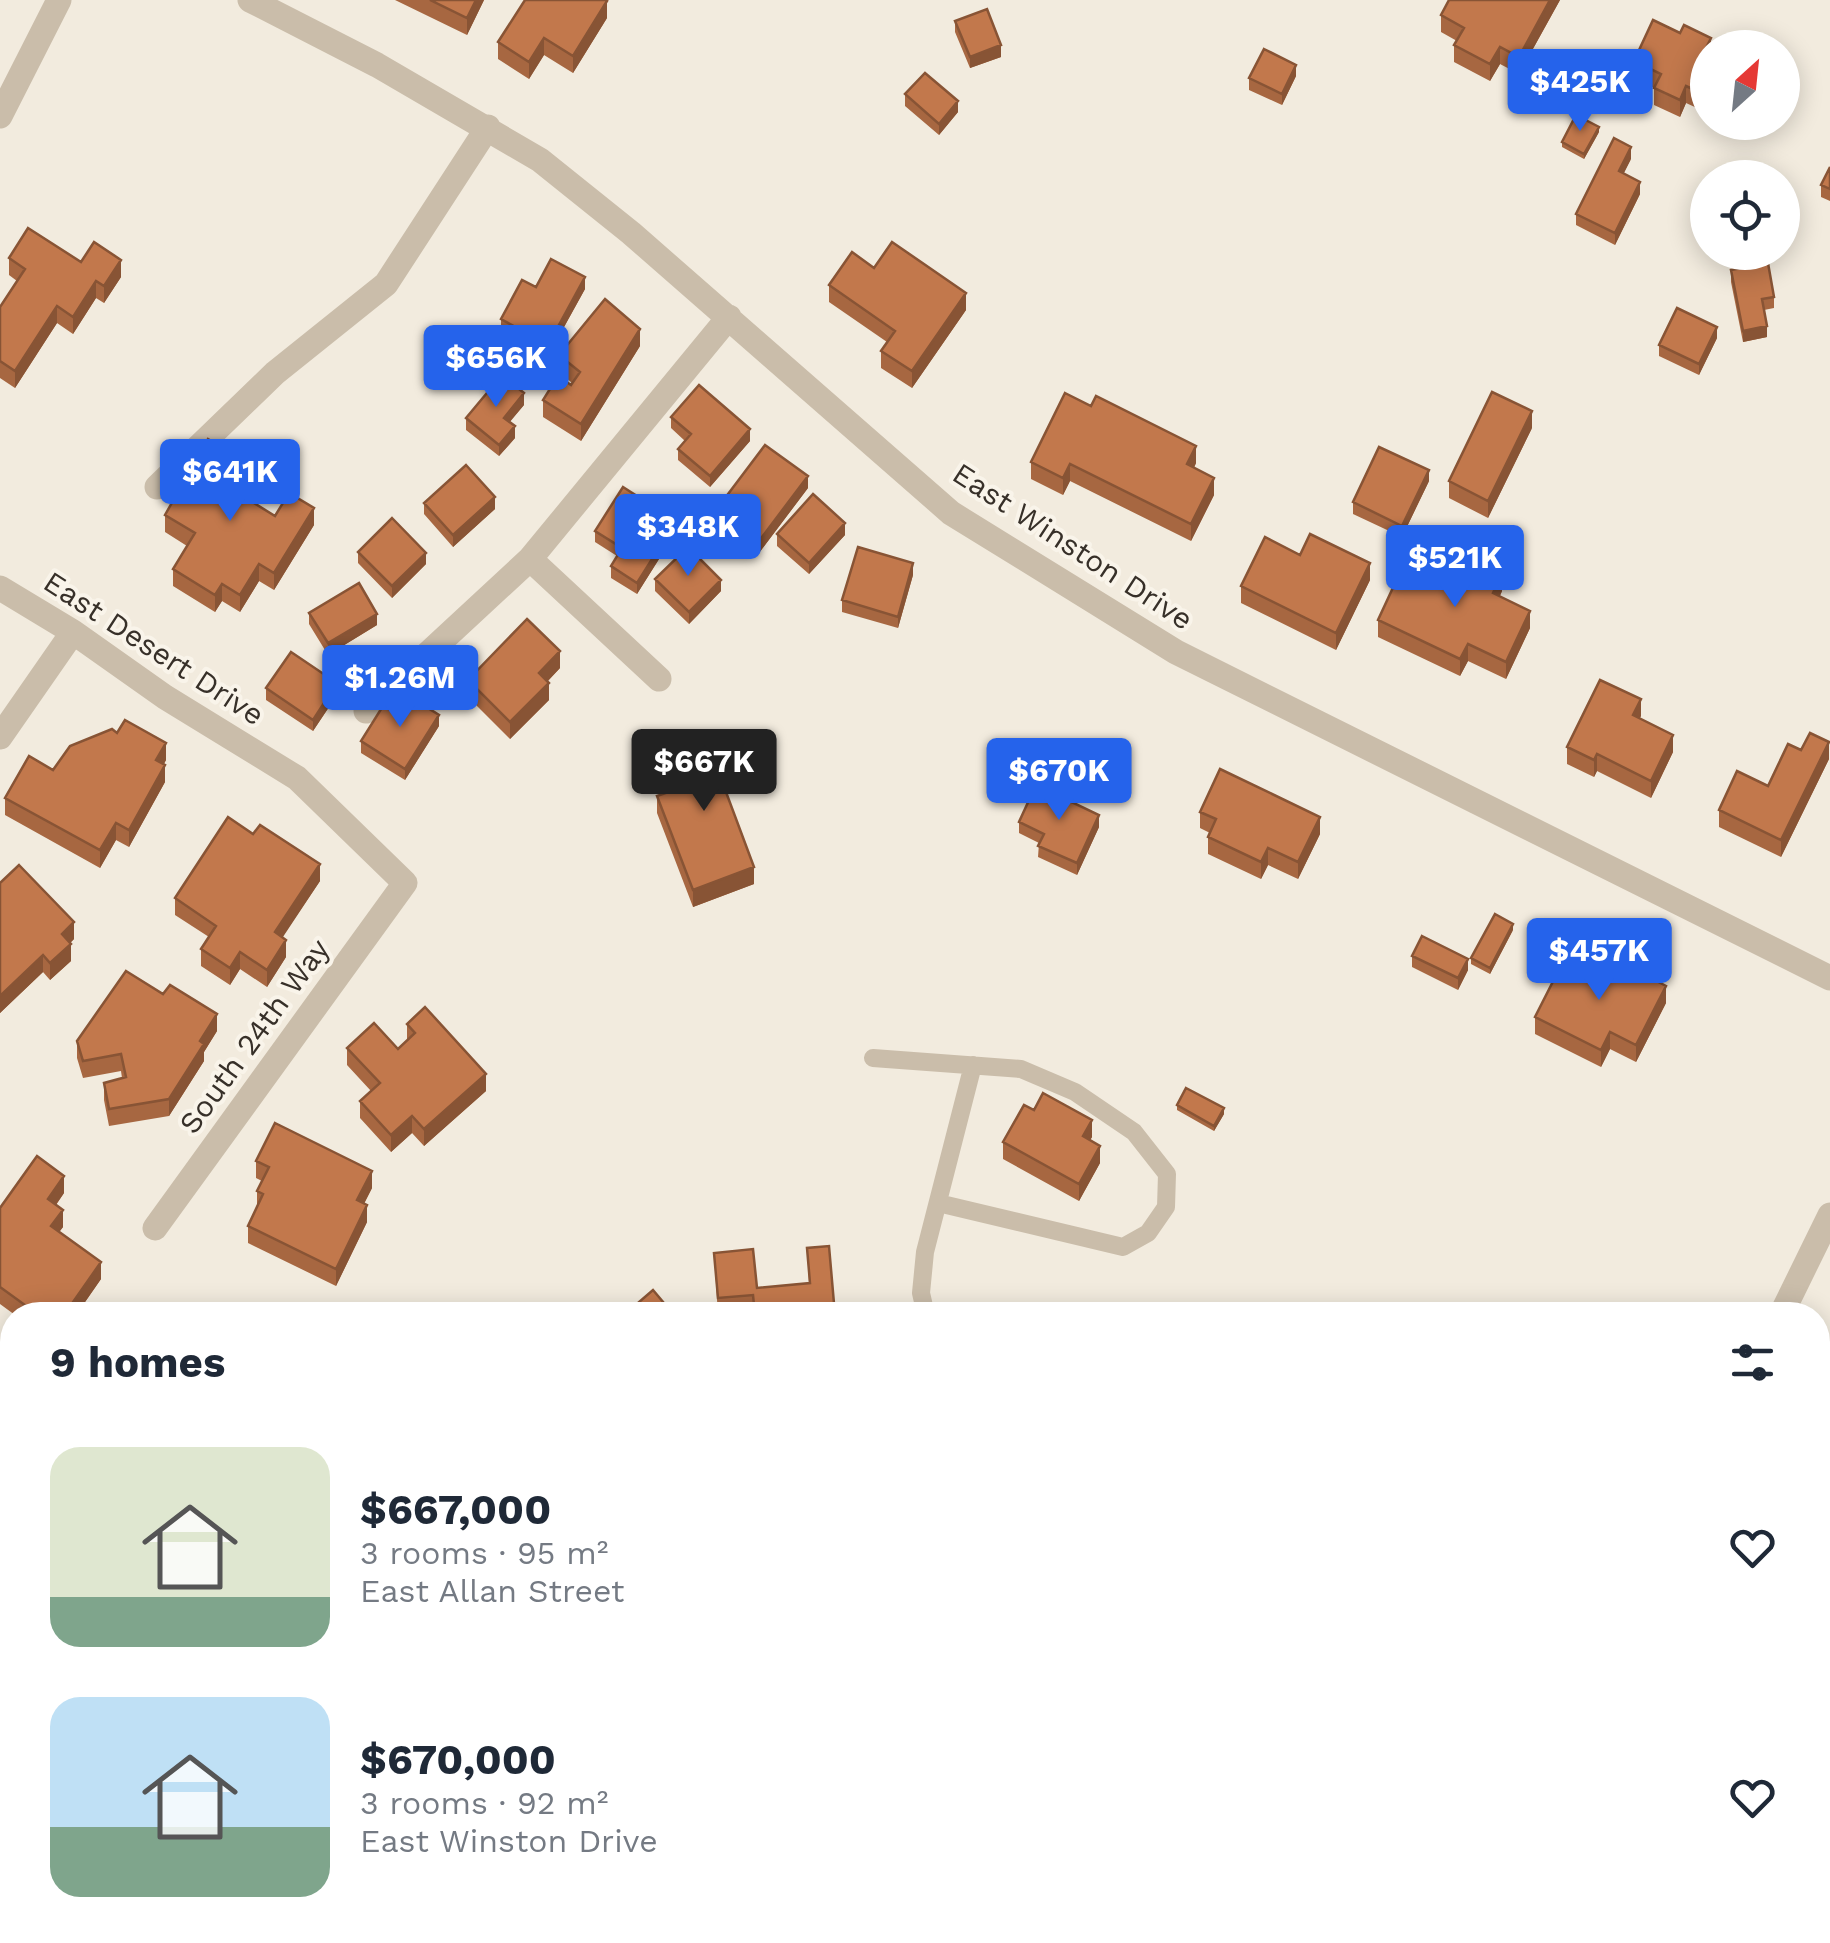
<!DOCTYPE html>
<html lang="en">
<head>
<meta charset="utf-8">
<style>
  body { margin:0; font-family:"Work Sans",sans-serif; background:#f6f6f7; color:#1f2937; height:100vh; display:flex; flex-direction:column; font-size:38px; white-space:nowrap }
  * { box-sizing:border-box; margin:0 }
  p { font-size:32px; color:#747a83 }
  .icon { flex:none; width:55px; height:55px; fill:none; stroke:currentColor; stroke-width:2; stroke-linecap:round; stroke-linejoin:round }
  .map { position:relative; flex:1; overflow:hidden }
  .drawer { position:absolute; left:0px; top:1302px; width:1830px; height:642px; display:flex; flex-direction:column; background:#fff; border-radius:40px 40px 0 0; box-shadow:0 5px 25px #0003 }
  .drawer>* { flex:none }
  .needle { width:65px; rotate:27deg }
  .controls { position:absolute; left:1690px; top:30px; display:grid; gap:20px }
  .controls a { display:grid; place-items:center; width:110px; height:110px; border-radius:50%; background:#fff; box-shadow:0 5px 25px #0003; font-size:50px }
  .price { position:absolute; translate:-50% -85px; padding:0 22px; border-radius:10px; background:#2563eb; color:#fff; font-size:32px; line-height:65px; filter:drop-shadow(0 2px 5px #0008) }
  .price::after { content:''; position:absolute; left:50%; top:60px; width:30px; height:22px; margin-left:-15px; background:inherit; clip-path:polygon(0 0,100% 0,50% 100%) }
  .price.selected { background:#222; color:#fff }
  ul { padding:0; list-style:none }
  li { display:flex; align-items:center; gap:30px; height:250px; padding:0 50px }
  li span { display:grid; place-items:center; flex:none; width:280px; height:200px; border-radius:30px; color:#555 }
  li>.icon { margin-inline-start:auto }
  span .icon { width:120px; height:120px; fill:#fffc; stroke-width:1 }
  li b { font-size:42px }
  h2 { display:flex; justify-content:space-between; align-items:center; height:120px; padding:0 50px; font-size:42px }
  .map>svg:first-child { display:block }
</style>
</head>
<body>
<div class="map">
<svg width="1830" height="1943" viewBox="0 0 1830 1943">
  <rect width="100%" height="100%" fill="#f2ebde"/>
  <path fill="#b1c19e" d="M 1818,1383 L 1830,1389 L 1830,1943 L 1045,1943 L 1052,1932 L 1818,1932 Z
    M 0,1425 L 12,1434 L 12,1932 L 383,1932 L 393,1943 L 0,1943 Z"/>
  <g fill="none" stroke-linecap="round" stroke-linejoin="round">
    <path stroke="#cabdaa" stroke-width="18" d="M 873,1058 L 1021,1069 L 1075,1092 L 1134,1132 L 1167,1174 L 1166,1207 L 1148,1233 L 1123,1247 L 938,1203
      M 926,1315 L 921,1293 L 925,1252 L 973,1065
      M 0,1467 L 12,1458"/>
    <path stroke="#cabdaa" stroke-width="25" d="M 250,0 L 377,65 L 540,160 L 631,233 L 951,513 L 1176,652 L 1830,978
      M 0,116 L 59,0
      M 157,487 L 275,373 L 386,284 L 488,127
      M 530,559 L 659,679
      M 0,588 L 73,632 L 165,697 L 297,778 L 405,883 L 155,1228
      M 366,711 L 530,559 L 729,317
      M 0,737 L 73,632
      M 1781,1315 L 1830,1215
      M 0,1374 L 12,1383"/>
  </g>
  <path fill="#a76741" d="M 395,0 L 484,0 L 467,35 Z
    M 1560,0 L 1519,74 L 1500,64 L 1490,81 L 1454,62 L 1454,45 L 1457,41 L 1441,32 L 1441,15 Z
    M 607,18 L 573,73 L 544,55 L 529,79 L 498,59 L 498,42 Z
    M 1653,20 L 1680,33 L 1684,25 L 1711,38 L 1711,48 L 1708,48 L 1708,113 L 1686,103 L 1680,117 L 1654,105 L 1654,88 L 1634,78 L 1634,61 Z
    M 955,21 L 1001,57 L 970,68 L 955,32 Z
    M 1296,76 L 1282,105 L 1249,90 L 1249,78 Z
    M 905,94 L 958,112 L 939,135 L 905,106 Z
    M 1599,132 L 1584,159 L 1562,147 L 1562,142 Z
    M 1631,159 L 1623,174 L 1640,194 L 1615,245 L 1576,225 L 1576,214 Z
    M 1830,167 L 1830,201 L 1821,197 L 1821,185 Z
    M 9,258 L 81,262 L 121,277 L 104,303 L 96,298 L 73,334 L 57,323 L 15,388 L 0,378 L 0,307 L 17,281 L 9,275 Z
    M 874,268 L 966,310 L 912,388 L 881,368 L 881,351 L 887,342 L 829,302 L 829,285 Z
    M 1731,270 L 1774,297 L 1774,308 L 1764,310 L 1767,337 L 1743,342 L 1731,282 Z
    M 536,287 L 585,289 L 548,356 L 501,330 L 501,319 Z
    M 1717,338 L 1699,375 L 1659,356 L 1659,345 Z
    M 640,346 L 581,441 L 543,417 L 543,400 L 572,383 L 559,372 L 559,355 Z
    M 524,405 L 509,422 L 515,438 L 499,456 L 466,430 L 466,418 Z
    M 671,417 L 750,441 L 710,487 L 678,460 L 678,449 L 685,441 L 671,428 Z
    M 1532,428 L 1488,518 L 1449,498 L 1449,481 Z
    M 1031,462 L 1196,463 L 1194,468 L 1214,495 L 1191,541 L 1070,481 L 1063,495 L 1031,479 Z
    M 1429,481 L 1402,537 L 1353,514 L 1353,502 Z
    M 252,483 L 244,497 L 275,516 L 314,525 L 274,590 L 259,581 L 240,612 L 222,601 L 215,612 L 173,586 L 173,569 L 187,546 L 165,532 L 165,515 Z
    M 808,488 L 759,553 L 716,521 L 716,510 Z
    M 424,503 L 495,509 L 453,547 L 424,514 Z
    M 595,531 L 676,532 L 637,594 L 611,578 L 611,566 L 617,556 L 595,542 Z
    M 777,534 L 845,535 L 809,574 L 777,546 Z
    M 358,552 L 426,564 L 392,598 L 358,563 Z
    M 913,575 L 898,628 L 842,612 L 842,600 Z
    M 1430,576 L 1502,591 L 1500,596 L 1530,628 L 1506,679 L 1468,661 L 1460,676 L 1378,637 L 1378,620 Z
    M 655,579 L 721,591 L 689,624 L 655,591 Z
    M 1370,580 L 1336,650 L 1241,603 L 1241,586 Z
    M 309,613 L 377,625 L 328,655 L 309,624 Z
    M 560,668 L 548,681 L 549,700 L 510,739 L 468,697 L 468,680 Z
    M 266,688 L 337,695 L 313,731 L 266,700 Z
    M 392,711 L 439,726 L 405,780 L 361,753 L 361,741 Z
    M 1641,716 L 1639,719 L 1673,752 L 1651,798 L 1597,771 L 1594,777 L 1567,764 L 1567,747 Z
    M 1801,750 L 1829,759 L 1781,857 L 1719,827 L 1719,810 L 1768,786 Z
    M 664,754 L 731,789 L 726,791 L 754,884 L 693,907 L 657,813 L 657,796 L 671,791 L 664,771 Z
    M 166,760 L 164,764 L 165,782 L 129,847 L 116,840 L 100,868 L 5,815 L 5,798 L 53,770 Z
    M 1200,812 L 1320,834 L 1298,879 L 1268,865 L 1261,879 L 1208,854 L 1208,837 L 1210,833 L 1200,828 Z
    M 1019,822 L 1099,827 L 1077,875 L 1038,857 L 1039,843 L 1019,833 Z
    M 320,881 L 282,937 L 286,957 L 267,987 L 240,969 L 230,985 L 201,966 L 201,949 L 209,937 L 175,915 L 175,898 Z
    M 0,883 L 74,939 L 70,943 L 71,961 L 50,980 L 43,972 L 0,1013 Z
    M 1513,930 L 1490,974 L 1471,964 L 1471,958 Z
    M 1412,956 L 1468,970 L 1458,990 L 1412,967 Z
    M 163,994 L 217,1031 L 204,1052 L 204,1061 L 169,1116 L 109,1126 L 104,1100 L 104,1083 L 122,1078 L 121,1071 L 83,1078 L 77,1058 L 77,1041 Z
    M 1666,1003 L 1636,1062 L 1610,1049 L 1601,1067 L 1535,1034 L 1535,1017 Z
    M 407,1024 L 486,1091 L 424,1146 L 412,1133 L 391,1152 L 360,1118 L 360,1101 L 371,1091 L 347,1065 L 347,1048 L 398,1049 L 407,1041 Z
    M 1177,1105 L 1224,1114 L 1214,1131 L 1177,1110 Z
    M 1092,1137 L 1090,1140 L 1100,1163 L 1079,1201 L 1003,1159 L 1003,1142 Z
    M 256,1161 L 372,1188 L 364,1204 L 367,1222 L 336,1286 L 248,1243 L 248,1226 L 257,1207 L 257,1191 L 262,1181 L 256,1178 Z
    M 64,1193 L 56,1205 L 63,1227 L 59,1232 L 101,1279 L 76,1315 L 15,1315 L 0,1304 L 0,1208 Z
    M 807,1248 L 835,1315 L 753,1315 L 753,1312 L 718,1315 L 714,1253 L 757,1288 L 809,1283 Z"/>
  <path fill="#885435" d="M 476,0 L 484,0 L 467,35 L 467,18 Z
    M 1550,0 L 1560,0 L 1519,74 L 1519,57 Z
    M 607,1 L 607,18 L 573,73 L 573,56 Z
    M 544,38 L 544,55 L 529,79 L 529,62 Z
    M 1001,45 L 1001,57 L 970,68 L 970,57 Z
    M 1500,47 L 1500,64 L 1490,81 L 1490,64 Z
    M 1296,65 L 1296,76 L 1282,105 L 1282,94 Z
    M 1686,86 L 1686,103 L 1680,117 L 1680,100 Z
    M 958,101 L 958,112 L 939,135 L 939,124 Z
    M 1599,127 L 1599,132 L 1584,159 L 1584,154 Z
    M 1631,147 L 1631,159 L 1619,183 L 1619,171 Z
    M 1640,182 L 1640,194 L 1615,245 L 1615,233 Z
    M 121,260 L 121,277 L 104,303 L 104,286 Z
    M 585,277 L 585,289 L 548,356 L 548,345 Z
    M 96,281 L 96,298 L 73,334 L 73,317 Z
    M 966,293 L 966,310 L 912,388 L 912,371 Z
    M 57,306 L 57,323 L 15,388 L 15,371 Z
    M 1767,326 L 1767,337 L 1743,342 L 1743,331 Z
    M 1717,327 L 1717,338 L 1699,375 L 1699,364 Z
    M 640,329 L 640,346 L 581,441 L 581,424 Z
    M 524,393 L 524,405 L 504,429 L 504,418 Z
    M 1532,411 L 1532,428 L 1488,518 L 1488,501 Z
    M 515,426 L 515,438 L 499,456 L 499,445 Z
    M 750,429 L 750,441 L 710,487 L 710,476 Z
    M 1196,446 L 1196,463 L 1187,481 L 1187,464 Z
    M 1070,464 L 1070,481 L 1063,495 L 1063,478 Z
    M 252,466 L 252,483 L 236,509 L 236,492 Z
    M 1429,470 L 1429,481 L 1402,537 L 1402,526 Z
    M 808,476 L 808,488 L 759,553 L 759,541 Z
    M 1214,478 L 1214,495 L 1191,541 L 1191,524 Z
    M 495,497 L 495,509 L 453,547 L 453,535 Z
    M 314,508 L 314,525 L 274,590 L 274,573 Z
    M 676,521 L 676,532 L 637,594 L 637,583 Z
    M 845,523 L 845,535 L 809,574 L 809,563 Z
    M 426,553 L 426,564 L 392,598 L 392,586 Z
    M 913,563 L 913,575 L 898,628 L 898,617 Z
    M 1370,563 L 1370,580 L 1336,650 L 1336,633 Z
    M 259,564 L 259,581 L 240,612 L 240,595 Z
    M 1502,574 L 1502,591 L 1493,610 L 1493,593 Z
    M 721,580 L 721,591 L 689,624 L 689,612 Z
    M 222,584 L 222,601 L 215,612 L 215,595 Z
    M 1530,611 L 1530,628 L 1506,679 L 1506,662 Z
    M 377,614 L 377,625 L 328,655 L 328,643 Z
    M 1468,644 L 1468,661 L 1460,676 L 1460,659 Z
    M 560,651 L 560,668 L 539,690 L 539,673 Z
    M 337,683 L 337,695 L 313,731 L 313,720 Z
    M 549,683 L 549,700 L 510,739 L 510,722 Z
    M 1641,699 L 1641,716 L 1633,732 L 1633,715 Z
    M 439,715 L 439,726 L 405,780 L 405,769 Z
    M 1673,735 L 1673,752 L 1651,798 L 1651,781 Z
    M 1829,742 L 1829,759 L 1781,857 L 1781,840 Z
    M 166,743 L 166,760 L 156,777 L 156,760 Z
    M 1597,754 L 1597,771 L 1594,777 L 1594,760 Z
    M 165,765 L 165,782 L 129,847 L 129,830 Z
    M 731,772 L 731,789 L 720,793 L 720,776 Z
    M 1099,815 L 1099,827 L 1077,875 L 1077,863 Z
    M 1320,817 L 1320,834 L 1298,879 L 1298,862 Z
    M 116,823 L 116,840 L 100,868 L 100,850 Z
    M 1268,848 L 1268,865 L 1261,879 L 1261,862 Z
    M 320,864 L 320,881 L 275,949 L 275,932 Z
    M 754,867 L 754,884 L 693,907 L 693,890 Z
    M 74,922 L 74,939 L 62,951 L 62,934 Z
    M 1513,924 L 1513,930 L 1490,974 L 1490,968 Z
    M 286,940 L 286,957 L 267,987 L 267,970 Z
    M 71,944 L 71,961 L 50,980 L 50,963 Z
    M 240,952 L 240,969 L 230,985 L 230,968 Z
    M 43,955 L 43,972 L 0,1013 L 0,996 Z
    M 1468,959 L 1468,970 L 1458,990 L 1458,978 Z
    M 1666,986 L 1666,1003 L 1636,1062 L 1636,1045 Z
    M 217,1014 L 217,1031 L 204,1052 L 204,1061 L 169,1116 L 169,1099 L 200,1041 Z
    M 1610,1032 L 1610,1049 L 1601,1067 L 1601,1050 Z
    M 486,1074 L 486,1091 L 424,1146 L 424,1129 Z
    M 1224,1108 L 1224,1114 L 1214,1131 L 1214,1126 Z
    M 412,1116 L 412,1133 L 391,1152 L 391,1135 Z
    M 1092,1120 L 1092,1137 L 1083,1153 L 1083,1136 Z
    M 1100,1146 L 1100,1163 L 1079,1201 L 1079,1184 Z
    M 372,1171 L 372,1188 L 357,1217 L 357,1200 Z
    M 64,1176 L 64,1193 L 48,1216 L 48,1199 Z
    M 367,1205 L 367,1222 L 336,1286 L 336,1269 Z
    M 63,1210 L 63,1227 L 51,1243 L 51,1226 Z
    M 101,1262 L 101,1279 L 76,1315 L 64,1315 Z"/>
  <path fill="#c2784c" stroke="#885435" stroke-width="2.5" d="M 430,0 L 476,0 L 467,18 Z
    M 525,0 L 605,0 L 607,1 L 573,56 L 544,38 L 529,62 L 498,42 Z
    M 1449,0 L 1550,0 L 1519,57 L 1500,47 L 1490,64 L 1454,45 L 1464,28 L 1441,15 Z
    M 987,9 L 1001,45 L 970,57 L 955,21 Z
    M 1653,20 L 1680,33 L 1684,25 L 1711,38 L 1705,50 L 1708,51 L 1708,96 L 1686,86 L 1680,100 L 1654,88 L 1661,74 L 1634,61 Z
    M 1264,49 L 1296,65 L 1282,94 L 1249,78 Z
    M 925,73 L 958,101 L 939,124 L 905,94 Z
    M 1576,115 L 1599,127 L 1584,154 L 1562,142 Z
    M 1614,138 L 1631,147 L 1619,171 L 1640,182 L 1615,233 L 1576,214 Z
    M 1830,167 L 1830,189 L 1821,185 Z
    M 28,228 L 81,262 L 94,242 L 121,260 L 104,286 L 96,281 L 73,317 L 57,306 L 15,371 L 0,361 L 0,307 L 25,269 L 9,258 Z
    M 892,242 L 966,293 L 912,371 L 881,351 L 895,331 L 829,285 L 852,252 L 874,268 Z
    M 551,259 L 585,277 L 548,345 L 501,319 L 522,280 L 536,287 Z
    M 1768,263 L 1774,297 L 1762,299 L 1767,326 L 1743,331 L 1731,270 Z
    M 605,299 L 640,329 L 581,424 L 543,400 L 558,376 L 571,385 L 580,372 L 559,355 Z
    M 1677,308 L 1717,327 L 1699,364 L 1659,345 Z
    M 502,375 L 524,393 L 504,418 L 515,426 L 499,445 L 466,418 Z
    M 699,385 L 750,429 L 710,476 L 678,449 L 691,434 L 671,417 Z
    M 1492,392 L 1532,411 L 1488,501 L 1449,481 Z
    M 1065,393 L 1091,406 L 1096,396 L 1196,446 L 1187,464 L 1214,478 L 1191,524 L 1070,464 L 1063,478 L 1031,462 Z
    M 208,439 L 252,466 L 236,492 L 275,516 L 289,493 L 314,508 L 274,573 L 259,564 L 240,595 L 222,584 L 215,595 L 173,569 L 195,533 L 165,515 Z
    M 765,445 L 808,476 L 759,541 L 716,510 Z
    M 1379,447 L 1429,470 L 1402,526 L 1353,502 Z
    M 466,465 L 495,497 L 453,535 L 424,503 Z
    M 623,487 L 676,521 L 637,583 L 611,566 L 622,548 L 595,531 Z
    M 813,494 L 845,523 L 809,563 L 777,534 Z
    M 392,518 L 426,553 L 392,586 L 358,552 Z
    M 1310,534 L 1370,563 L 1336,633 L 1241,586 L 1265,537 L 1300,555 Z
    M 688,547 L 721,580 L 689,612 L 655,579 Z
    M 858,547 L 913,563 L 898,617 L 842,600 Z
    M 1467,557 L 1502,574 L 1493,593 L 1530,611 L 1506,662 L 1468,644 L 1460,659 L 1378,620 L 1404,564 L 1430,576 L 1437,561 L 1459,572 Z
    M 359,583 L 377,614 L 328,643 L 309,613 Z
    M 527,619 L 560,651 L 539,673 L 549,683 L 510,722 L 468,680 Z
    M 291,652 L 337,683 L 313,720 L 266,688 Z
    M 1600,680 L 1641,699 L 1633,715 L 1673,735 L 1651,781 L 1597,754 L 1594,760 L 1567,747 Z
    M 404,693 L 439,715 L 405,769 L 361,741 L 383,706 L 392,711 Z
    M 125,720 L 166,743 L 156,760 L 165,765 L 129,830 L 116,823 L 100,850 L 5,798 L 29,756 L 53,770 L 70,746 L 112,729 L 117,733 Z
    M 1810,733 L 1829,742 L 1781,840 L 1719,810 L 1737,771 L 1768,786 L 1788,744 L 1801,750 Z
    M 717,734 L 731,772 L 720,776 L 754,867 L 693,890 L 657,796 L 677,789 L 664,754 Z
    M 1220,769 L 1320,817 L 1298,862 L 1268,848 L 1261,862 L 1208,837 L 1216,819 L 1200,812 Z
    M 1036,785 L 1099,815 L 1077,863 L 1038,846 L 1044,834 L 1019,822 Z
    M 228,817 L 253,834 L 260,825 L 320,864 L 275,932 L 286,940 L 267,970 L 240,952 L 230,968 L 201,949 L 216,926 L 175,898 Z
    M 19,865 L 74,922 L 62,934 L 71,944 L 50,963 L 43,955 L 0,996 L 0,883 Z
    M 1495,914 L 1513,924 L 1490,968 L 1471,958 Z
    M 1422,936 L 1468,959 L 1458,978 L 1412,956 Z
    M 1568,952 L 1626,981 L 1632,968 L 1666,986 L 1636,1045 L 1610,1032 L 1601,1050 L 1535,1017 Z
    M 126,971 L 163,994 L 170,985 L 217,1014 L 200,1041 L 204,1044 L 169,1099 L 109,1109 L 104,1083 L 126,1077 L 121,1054 L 83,1061 L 77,1041 Z
    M 425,1007 L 486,1074 L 424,1129 L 412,1116 L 391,1135 L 360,1101 L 380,1083 L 347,1048 L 374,1023 L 398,1049 L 415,1033 L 407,1024 Z
    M 1186,1088 L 1224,1108 L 1214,1126 L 1177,1105 Z
    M 1043,1093 L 1092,1120 L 1083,1136 L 1100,1146 L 1079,1184 L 1003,1142 L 1024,1105 L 1034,1110 Z
    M 275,1123 L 372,1171 L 357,1200 L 367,1205 L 336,1269 L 248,1226 L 263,1194 L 257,1191 L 269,1167 L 256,1161 Z
    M 37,1156 L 64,1176 L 48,1199 L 63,1210 L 51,1226 L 101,1262 L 64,1315 L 24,1315 L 29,1308 L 0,1287 L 0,1208 Z
    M 829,1246 L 835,1315 L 755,1315 L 753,1295 L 718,1298 L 714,1253 L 753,1249 L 757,1288 L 810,1283 L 807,1248 Z
    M 653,1290 L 674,1315 L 624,1315 Z"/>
  <g text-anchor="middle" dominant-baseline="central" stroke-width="8" stroke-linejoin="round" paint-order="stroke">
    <g font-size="30" fill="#373029" stroke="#f9f4ea">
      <text transform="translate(1073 546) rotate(33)">East Winston Drive</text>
      <text transform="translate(154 648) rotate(33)">East Desert Drive</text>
      <text transform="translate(254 1036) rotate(-54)">South 24th Way</text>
    </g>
  </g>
</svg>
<div class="controls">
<a><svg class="needle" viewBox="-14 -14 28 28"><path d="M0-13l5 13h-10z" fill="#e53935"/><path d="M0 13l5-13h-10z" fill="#747a83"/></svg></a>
<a><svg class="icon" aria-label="locate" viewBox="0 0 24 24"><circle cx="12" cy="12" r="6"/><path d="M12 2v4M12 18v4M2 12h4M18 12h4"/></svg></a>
</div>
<b class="price" style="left:1580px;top:134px">$425K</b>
<b class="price" style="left:496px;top:410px">$656K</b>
<b class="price" style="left:230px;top:524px">$641K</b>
<b class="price" style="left:688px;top:579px">$348K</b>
<b class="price" style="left:1455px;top:610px">$521K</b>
<b class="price" style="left:400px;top:730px">$1.26M</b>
<b class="price selected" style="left:704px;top:814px">$667K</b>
<b class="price" style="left:1059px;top:823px">$670K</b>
<b class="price" style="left:1599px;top:1003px">$457K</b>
<section class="drawer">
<h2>9 homes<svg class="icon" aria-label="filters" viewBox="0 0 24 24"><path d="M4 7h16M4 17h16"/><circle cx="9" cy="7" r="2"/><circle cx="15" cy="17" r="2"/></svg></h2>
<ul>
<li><span style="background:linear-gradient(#dfe7d0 75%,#7fa58c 0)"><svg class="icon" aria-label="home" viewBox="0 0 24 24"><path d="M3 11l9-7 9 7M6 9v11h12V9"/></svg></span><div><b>$667,000</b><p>3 rooms · 95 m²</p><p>East Allan Street</p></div><svg class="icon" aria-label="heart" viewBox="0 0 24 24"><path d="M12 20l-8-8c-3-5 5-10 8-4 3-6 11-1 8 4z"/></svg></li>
<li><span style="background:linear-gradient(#bfe0f5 65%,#7fa58c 0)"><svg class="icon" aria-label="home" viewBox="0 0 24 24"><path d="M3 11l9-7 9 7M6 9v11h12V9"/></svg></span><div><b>$670,000</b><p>3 rooms · 92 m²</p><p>East Winston Drive</p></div><svg class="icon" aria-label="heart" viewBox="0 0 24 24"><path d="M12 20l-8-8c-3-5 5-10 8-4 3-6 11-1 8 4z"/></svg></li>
</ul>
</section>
</div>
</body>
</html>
